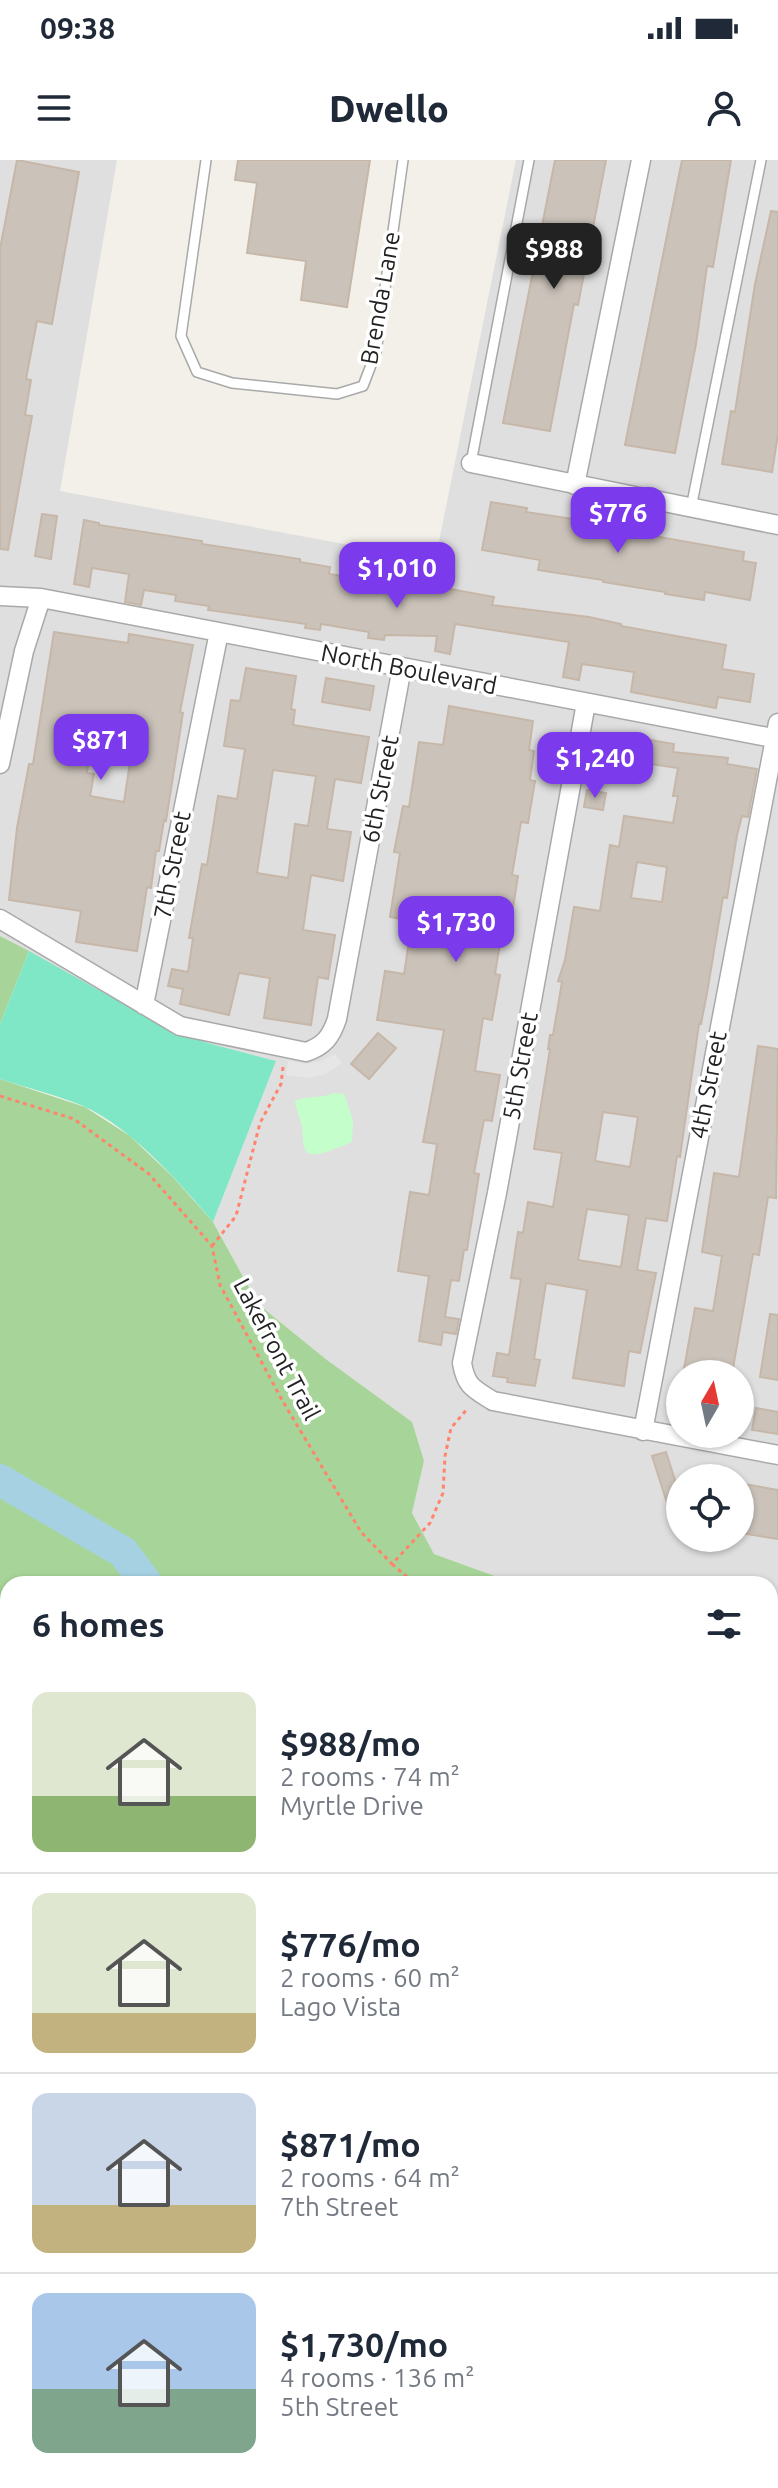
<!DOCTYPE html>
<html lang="en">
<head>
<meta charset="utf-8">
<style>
  body { margin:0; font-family:Ubuntu,sans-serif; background:#f6f6f7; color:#1f2937; height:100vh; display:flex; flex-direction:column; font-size:30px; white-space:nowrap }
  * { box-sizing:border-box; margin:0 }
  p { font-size:26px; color:#747a83 }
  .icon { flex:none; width:44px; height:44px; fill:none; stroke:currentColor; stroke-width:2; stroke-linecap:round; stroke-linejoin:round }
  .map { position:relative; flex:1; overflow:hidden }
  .details { position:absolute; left:0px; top:1416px; width:778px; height:912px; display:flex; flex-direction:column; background:#fff; border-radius:24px 24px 0 0; box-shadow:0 2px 6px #0004 }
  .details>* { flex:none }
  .needle { width:52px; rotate:9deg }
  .tools { position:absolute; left:666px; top:1200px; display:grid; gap:16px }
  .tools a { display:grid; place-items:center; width:88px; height:88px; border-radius:50%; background:#fff; box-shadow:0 2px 6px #0004; font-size:40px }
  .price { position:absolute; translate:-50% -68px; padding:0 18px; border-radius:16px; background:#7c3aed; color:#fff; font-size:26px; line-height:52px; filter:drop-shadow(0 2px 4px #0008) }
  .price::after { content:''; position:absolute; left:50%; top:48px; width:24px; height:18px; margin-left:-12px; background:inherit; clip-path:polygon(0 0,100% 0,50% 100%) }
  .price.selected { background:#222; color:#fff }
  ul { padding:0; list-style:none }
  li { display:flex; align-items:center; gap:24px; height:200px; padding:0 32px }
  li+li { border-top:2px solid #e0e1e3 }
  li span { display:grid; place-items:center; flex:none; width:224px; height:160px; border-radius:16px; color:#555 }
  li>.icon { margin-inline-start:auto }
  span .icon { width:96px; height:96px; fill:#fffc; stroke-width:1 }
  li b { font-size:34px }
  h2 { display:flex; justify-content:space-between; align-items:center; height:96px; padding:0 32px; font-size:34px }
  .status { display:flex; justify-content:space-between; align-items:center; height:56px; padding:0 40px; background:#fff; direction:ltr }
  .status svg { height:22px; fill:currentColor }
  header { display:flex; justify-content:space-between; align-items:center; height:104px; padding:0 32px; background:#fff; font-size:36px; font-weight:800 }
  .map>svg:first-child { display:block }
</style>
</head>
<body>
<div class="status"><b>09:38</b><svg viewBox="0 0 49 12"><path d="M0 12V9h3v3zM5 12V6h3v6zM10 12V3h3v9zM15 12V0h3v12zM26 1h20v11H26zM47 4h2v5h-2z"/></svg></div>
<header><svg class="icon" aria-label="menu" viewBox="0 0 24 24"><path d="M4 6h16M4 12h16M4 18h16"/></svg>Dwello<svg class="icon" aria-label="person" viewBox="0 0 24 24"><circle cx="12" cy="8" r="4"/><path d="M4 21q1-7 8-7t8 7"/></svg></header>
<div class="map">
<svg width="778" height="2328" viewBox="0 0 778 2328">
  <rect width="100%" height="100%" fill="#f2f0e8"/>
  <path fill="#e0dfdf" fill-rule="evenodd" d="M 0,0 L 117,0 L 60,331 L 435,401 L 516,0 L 778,0 L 778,1477 L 770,1477 L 770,1424 L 517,1424 L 434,1394 L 412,1353 L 424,1301 L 327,1200 L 258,1144 L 213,1062 L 276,901 L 204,882 L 131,848 L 0,776 ZM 680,1214 L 740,1214 L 740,1274 L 680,1274 ZM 680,1318 L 740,1318 L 740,1378 L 680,1378 Z
    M 0,2190 L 8,2195 L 8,2320 L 329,2320 L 343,2328 L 0,2328 Z"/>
  <path fill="#a7d599" d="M 0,776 L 29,791 L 0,864 Z
    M 0,919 L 85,947 L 130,976 L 173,1017 L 213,1062 L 258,1144 L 327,1200 L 412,1262 L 424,1301 L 412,1353 L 434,1394 L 517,1424 L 8,1424 L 8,2195 L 0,2190 Z
    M 778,1477 L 778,2328 L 343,2328 L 329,2320 L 770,2320 L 770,1478 Z"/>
  <path fill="#c3fecb" d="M 334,933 L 344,934 L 353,960 L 352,981 C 345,987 337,987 329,991 C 300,1002 304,985 302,966 C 300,957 296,950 295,941 C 307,935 321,939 334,933 Z"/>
  <path fill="#80e7c6" d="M 29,791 L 131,848 L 204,882 L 276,901 L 213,1062 C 180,1023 131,967 83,946 C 57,935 27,928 0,919 L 0,864 Z"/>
  <path fill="#e6e6e6" d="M 335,894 L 342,903 L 326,914 L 308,918 L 286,915 L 288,901 L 306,904 L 321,901 Z"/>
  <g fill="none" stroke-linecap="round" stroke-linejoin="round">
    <path stroke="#a5d1e3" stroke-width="32" d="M 0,1320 L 123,1392 L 147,1424
      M 770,1783 L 778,1784"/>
  </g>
  <path fill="#cbc3ba" stroke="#c6b7a8" stroke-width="2" fill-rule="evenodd" d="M 17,0 L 79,12 L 52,164 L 37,161 L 26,219 L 31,220 L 25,255 L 32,256 L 8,390 L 0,389 L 0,89 Z
    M 238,0 L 370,0 L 347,147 L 301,140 L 306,101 L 247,93 L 257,23 L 235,20 Z
    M 555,0 L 606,0 L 578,145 L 574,144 L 550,271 L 503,263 Z
    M 682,0 L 731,0 L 713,107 L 707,106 L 696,184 L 675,293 L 625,285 Z
    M 771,51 L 778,52 L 778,274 L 772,312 L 722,304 L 731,251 L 735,252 L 755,124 Z
    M 491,342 L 527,348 L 526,352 L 587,361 L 587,364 L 744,392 L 743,401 L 756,403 L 750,440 L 705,432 L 704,440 L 665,434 L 665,432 L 603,422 L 603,420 L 538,410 L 540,400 L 482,390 Z
    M 42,354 L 57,356 L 51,399 L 35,396 Z
    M 84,360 L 99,363 L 99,365 L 202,381 L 202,384 L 300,399 L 300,402 L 330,407 L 329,414 L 377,421 L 378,415 L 394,418 L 394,422 L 423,424 L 494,437 L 492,445 L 589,457 L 621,464 L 621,466 L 726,485 L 722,509 L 754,514 L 750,542 L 718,537 L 716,548 L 631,532 L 634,512 L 582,504 L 579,520 L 563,517 L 569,482 L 455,464 L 450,494 L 435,491 L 437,476 L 385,475 L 384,480 L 368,478 L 369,472 L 321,464 L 320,470 L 305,468 L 306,464 L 208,450 L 209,446 L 175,441 L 176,435 L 144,430 L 141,445 L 125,442 L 129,414 L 92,408 L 89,427 L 74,424 Z
    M 54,472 L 128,483 L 129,474 L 193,485 L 180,552 L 183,553 L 166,661 L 164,660 L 159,691 L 156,691 L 151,728 L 147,727 L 137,791 L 76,782 L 81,751 L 9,740 L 17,668 L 29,604 L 33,604 ZM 91,583 L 132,589 L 124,642 L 90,636 L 94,614 L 87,613 Z
    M 246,508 L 296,516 L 291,549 L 295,550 L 293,565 L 369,577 L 361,623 L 335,619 L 327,669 L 351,672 L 343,721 L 311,715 L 303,770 L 335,775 L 328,819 L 318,817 L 311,865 L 264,858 L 270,818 L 239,813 L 229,855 L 180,844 L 183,829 L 168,826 L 172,809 L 188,812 L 193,778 L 189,778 L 202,704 L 207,705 L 218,636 L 237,639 L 245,589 L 224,586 L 231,540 L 240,541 ZM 273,610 L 316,616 L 308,666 L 295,664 L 288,718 L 257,713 Z
    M 326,518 L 374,526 L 370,550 L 322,542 Z
    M 449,546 L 533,561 L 529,590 L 534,591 L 530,620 L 535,621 L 528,663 L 521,662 L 512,715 L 518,716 L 511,760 L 504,759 L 495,814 L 500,815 L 492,860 L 483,858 L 475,911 L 500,915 L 492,961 L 484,960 L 474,1013 L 479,1014 L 467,1090 L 464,1090 L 459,1121 L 451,1120 L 445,1157 L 459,1159 L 456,1174 L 443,1172 L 441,1185 L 419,1181 L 429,1116 L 398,1111 L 410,1032 L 429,1035 L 437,984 L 423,982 L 444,870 L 377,860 L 385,811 L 404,814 L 412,761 L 390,757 L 400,693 L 394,692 L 403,646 L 409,647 L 419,582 L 443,585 Z
    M 621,575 L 674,584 L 673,592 L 728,598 L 727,604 L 757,609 L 748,657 L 742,656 L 737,675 L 727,738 L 723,737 L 707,833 L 701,864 L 699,864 L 680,997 L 677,996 L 667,1061 L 646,1058 L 637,1110 L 656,1113 L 640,1193 L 629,1191 L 624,1226 L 573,1218 L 587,1130 L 546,1123 L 534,1199 L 540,1200 L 535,1226 L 507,1222 L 508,1218 L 493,1216 L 497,1193 L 509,1195 L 521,1119 L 511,1118 L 518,1072 L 523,1073 L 528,1042 L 553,1047 L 562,993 L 534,989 L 550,889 L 548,889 L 550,875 L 553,875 L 562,822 L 558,821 L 565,800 L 574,747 L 600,751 L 610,685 L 619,687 L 624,656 L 673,663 L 678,636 L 673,636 L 678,608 L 617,599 ZM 637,702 L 667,707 L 662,742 L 631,738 ZM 603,952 L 638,957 L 630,1007 L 595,1001 ZM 587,1049 L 629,1055 L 621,1107 L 578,1100 Z
    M 587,630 L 606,633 L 603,650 L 584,647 Z
    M 378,873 L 396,888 L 369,919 L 351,904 Z
    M 758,886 L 778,889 L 776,1038 L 768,1037 L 759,1095 L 753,1094 L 732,1214 L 683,1214 L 695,1148 L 713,1151 L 722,1096 L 702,1092 L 714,1013 L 739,1017 Z
    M 770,1154 L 778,1155 L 778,1220 L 760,1217 Z
    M 756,1248 L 778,1252 L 778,1274 L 752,1270 Z
    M 666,1292 L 680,1336 L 680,1374 L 677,1374 L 652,1296 Z
    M 744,1324 L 778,1330 L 778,1379 L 740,1373 Z"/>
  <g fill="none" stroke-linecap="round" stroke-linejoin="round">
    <g stroke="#a9a9a9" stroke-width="12">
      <path id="service" d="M 206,0 L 181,176 L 197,212 L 232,223 L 337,234 L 363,226 L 376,192 L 403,0
        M 471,303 L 529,0
        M 691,348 L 761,0"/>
    </g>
    <g stroke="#a9a9a9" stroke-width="21">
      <path id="minor" d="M 471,303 L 778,365
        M 575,325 L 641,0
        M 0,436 L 41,438 L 778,579
        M 586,543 L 497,1033 L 462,1203 C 466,1227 474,1229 493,1241 L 778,1295
        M 0,604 L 24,491 L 41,438
        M 0,759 L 180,866 L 306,892 C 324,886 331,877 337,859 L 402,507
        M 144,845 L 219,472
        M 643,1271 L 778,563"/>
    </g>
    <path stroke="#ff846c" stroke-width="3" stroke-dasharray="4 4" stroke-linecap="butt" d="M 0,936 L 74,959 L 149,1014 L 212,1086 L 220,1125 L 282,1240 L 361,1372 L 392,1404 L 430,1363 L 443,1333 L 445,1296 L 451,1268 L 468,1248
      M 212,1086 L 236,1056 L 260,963 L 281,924 L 283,907
      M 392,1404 L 415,1424
      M 770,1523 L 778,1522"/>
    <use href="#service" stroke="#fff" stroke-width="9"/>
    <use href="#minor" stroke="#fff" stroke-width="18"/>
  </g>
  <g text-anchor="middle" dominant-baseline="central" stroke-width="7" stroke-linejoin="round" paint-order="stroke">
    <g font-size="24" fill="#222" stroke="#fff">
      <text transform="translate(380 138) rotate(-80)">Brenda Lane</text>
      <text transform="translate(409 509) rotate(11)">North Boulevard</text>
      <text transform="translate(380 629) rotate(-79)">6th Street</text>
      <text transform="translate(172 705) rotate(-79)">7th Street</text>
      <text transform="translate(520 906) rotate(-80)">5th Street</text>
      <text transform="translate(708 925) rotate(-79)">4th Street</text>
      <text transform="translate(277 1189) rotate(62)">Lakefront Trail</text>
    </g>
  </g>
</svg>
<div class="tools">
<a><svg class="needle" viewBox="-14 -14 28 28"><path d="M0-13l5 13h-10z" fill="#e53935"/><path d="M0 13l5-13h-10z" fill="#747a83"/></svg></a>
<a><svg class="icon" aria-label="locate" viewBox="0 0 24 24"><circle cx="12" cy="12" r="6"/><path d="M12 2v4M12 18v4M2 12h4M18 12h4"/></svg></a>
</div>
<b class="price selected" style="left:554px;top:131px">$988</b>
<b class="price" style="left:618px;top:395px">$776</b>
<b class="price" style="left:397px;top:450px">$1,010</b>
<b class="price" style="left:101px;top:622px">$871</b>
<b class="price" style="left:595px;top:640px">$1,240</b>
<b class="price" style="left:456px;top:804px">$1,730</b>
<section class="details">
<h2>6 homes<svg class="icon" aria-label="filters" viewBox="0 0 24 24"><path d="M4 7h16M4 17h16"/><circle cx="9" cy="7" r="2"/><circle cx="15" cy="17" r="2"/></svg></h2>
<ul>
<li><span style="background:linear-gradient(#dfe7d0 65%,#8fb573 0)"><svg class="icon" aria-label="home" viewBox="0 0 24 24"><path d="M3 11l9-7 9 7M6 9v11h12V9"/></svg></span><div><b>$988/mo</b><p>2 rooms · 74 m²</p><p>Myrtle Drive</p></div></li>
<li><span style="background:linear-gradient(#dfe7d0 75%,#c2b280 0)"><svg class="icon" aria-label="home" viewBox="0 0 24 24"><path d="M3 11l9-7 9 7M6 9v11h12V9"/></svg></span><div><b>$776/mo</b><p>2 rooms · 60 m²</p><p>Lago Vista</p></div></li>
<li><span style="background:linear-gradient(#c9d6e8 70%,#c2b280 0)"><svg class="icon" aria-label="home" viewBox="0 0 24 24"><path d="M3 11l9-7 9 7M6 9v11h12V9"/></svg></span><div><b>$871/mo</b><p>2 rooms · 64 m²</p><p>7th Street</p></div></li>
<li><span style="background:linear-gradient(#a9c7e8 60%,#7fa58c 0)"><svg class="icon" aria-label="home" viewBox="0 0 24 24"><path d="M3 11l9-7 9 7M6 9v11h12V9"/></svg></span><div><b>$1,730/mo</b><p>4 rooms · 136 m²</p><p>5th Street</p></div></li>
</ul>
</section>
</div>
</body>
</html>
